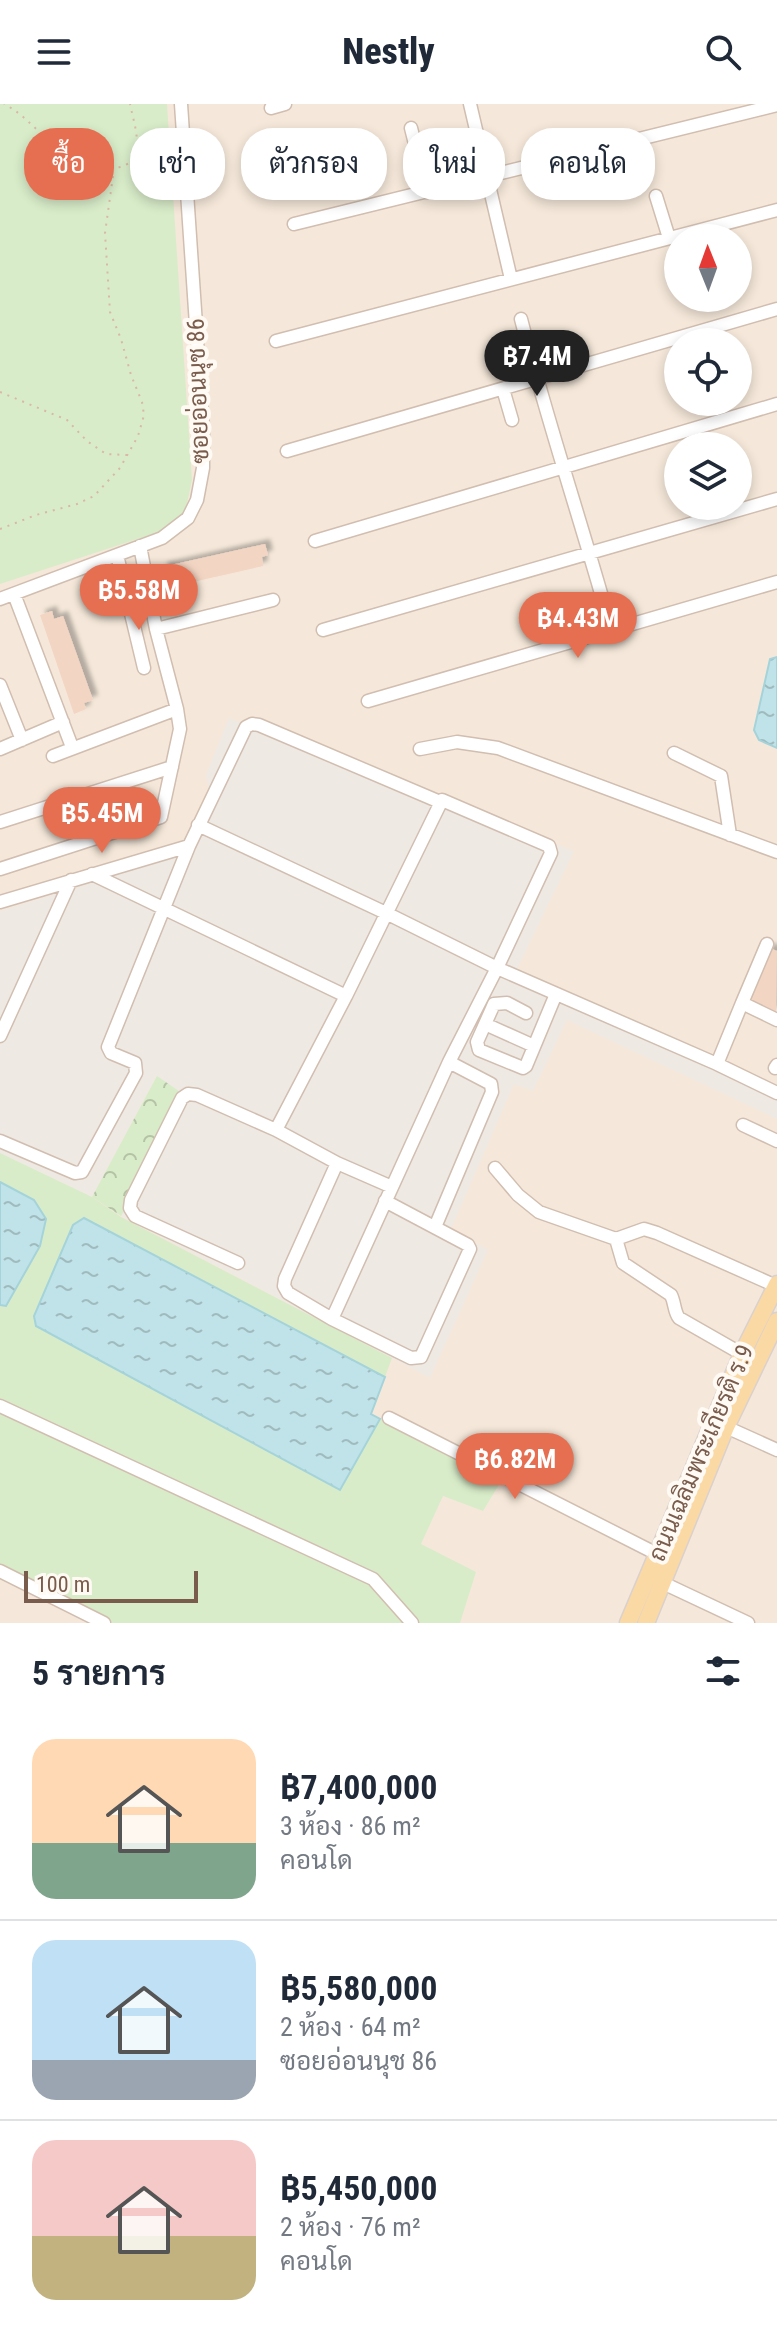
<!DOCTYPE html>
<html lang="th">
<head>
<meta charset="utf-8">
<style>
  body { margin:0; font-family:"Roboto Condensed",Sarabun,sans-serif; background:#f2f2f3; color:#1f2937; height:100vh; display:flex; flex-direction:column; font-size:30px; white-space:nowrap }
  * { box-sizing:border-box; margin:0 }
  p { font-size:26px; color:#747a83 }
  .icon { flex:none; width:44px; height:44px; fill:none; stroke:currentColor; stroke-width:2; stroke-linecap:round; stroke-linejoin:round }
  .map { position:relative; height:1519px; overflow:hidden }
  .drawer { display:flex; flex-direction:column; background:#fff; flex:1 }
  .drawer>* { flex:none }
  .hud { position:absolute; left:24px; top:24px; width:730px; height:72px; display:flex; gap:16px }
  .needle { width:52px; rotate:359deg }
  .controls { position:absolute; left:664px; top:120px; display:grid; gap:16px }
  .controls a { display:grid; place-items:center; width:88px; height:88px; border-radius:50%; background:#fff; box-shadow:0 4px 12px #0003; font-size:40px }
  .scale { position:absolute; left:24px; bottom:20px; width:174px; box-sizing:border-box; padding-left:8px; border:4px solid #7a5c4d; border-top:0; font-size:22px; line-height:28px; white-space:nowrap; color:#7a5c4d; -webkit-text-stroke:6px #fffaf3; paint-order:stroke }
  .price { position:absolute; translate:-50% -68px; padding:0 18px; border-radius:28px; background:#e76f51; color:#fff; font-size:26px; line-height:52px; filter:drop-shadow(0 2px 4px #0008) }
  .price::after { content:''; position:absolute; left:50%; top:48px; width:24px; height:18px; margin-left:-12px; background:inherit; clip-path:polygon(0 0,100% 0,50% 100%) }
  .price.active { background:#222; color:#fff }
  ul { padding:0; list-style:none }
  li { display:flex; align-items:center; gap:24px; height:200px; padding:0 32px }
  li+li { border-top:2px solid #e0e1e3 }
  li span { display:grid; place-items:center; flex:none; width:224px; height:160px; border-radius:24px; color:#555 }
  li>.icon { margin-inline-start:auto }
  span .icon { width:96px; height:96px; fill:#fffc; stroke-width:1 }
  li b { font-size:34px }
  h2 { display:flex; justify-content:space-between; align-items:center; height:96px; padding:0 32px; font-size:34px }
  .chip { padding:0 28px; border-radius:32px; background:#fff; box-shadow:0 4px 12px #0003; font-size:28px; line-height:72px }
  .chip.active { background:#e76f51; color:#fff }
  header { display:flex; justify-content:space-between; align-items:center; height:104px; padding:0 32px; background:#fff; font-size:36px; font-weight:800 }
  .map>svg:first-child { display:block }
</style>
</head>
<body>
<header><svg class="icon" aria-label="menu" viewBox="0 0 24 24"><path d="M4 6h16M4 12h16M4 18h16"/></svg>Nestly<svg class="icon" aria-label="search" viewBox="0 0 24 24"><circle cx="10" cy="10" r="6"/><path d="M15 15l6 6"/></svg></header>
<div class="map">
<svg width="777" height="1519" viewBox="0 0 777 1519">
  <defs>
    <pattern id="forest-crowns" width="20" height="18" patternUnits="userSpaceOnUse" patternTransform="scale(2)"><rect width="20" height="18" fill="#d8ecc9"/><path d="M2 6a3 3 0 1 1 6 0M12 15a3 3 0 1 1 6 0" fill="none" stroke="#b4c2a5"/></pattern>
    <pattern id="water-ripples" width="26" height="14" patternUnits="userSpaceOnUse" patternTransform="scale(2)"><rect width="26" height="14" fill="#bfe3e8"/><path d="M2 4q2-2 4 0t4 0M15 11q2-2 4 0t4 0" fill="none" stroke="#a0bbbe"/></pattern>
    <filter id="shadow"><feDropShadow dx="5" dy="-5" stdDeviation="2" flood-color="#0004"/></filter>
  </defs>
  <rect width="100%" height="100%" fill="#fdf6ec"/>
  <path fill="#f5e8da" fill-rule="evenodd" d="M 0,0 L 777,0 L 777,1519 L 0,1519 ZM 678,134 L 738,134 L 738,194 L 678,194 ZM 678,238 L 738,238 L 738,298 L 678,298 ZM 678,342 L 738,342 L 738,402 L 678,402 Z"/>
  <path fill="#efe9e4" d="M 229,614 L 574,747 L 517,865 L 777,985 L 777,1015 L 567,916 L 533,987 L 514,980 L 451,1125 L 488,1146 L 430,1274 L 121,1112 L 189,995 L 156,973 L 92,1093 L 0,1049 L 0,807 L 192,748 L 212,703 L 206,671 Z"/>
  <path fill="#d8ecc9" d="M 0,0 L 167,0 L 192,376 L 185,409 L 159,428 L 0,480 Z
    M 0,1049 L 92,1093 L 121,1113 L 392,1254 L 385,1273 L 84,1114 L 34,1212 L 37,1222 L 340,1386 L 380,1315 L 500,1379 L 483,1407 L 443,1392 L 421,1440 L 476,1468 L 460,1519 L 113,1519 L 0,1462 L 0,1201 L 6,1202 L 40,1142 L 46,1115 L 34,1096 L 0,1078 Z"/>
  <path fill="url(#forest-crowns)" d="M 157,972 L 189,994 L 121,1112 L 92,1093 Z"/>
  <path fill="url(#water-ripples)" stroke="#a5d3da" stroke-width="2" d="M 777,553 L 777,644 L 759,636 L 754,626 L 770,555 Z
    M 0,1078 L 34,1096 L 46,1115 L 40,1142 L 6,1202 L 0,1201 Z
    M 84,1114 L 385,1273 L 371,1310 L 380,1315 L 340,1386 L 36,1222 L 34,1212 L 73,1121 Z"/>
  <path fill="#f3d5c3" filter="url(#shadow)" d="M 265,440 L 268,451 L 262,453 L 263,462 L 175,482 L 174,475 L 165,477 L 162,463 Z
    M 52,507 L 54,515 L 63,512 L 93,596 L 84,599 L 86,605 L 74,610 L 40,511 Z
    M 769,844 L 777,847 L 776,910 L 745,896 Z"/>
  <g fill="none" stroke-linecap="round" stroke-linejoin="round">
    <g stroke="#d1beb0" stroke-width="15">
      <path id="minor" d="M 470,0 L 511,175
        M 271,4 L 285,0
        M 411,24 L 427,88
        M 656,92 L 669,134
        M 294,120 L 777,1
        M 521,215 C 548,320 583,423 612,528
        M 276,237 L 777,106
        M 503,285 L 512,316
        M 287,347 L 777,205
        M 315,437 L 777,300
        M 140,442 L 156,525 L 177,605
        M 117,451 L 144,564
        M 14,490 L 72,643
        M 0,495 L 162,434 L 188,414 L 197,396 L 203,364 L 203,324 L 181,0
        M 156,525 L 273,496
        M 323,526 L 777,395
        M 0,581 L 22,636
        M 368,597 L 777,478
        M 0,645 L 63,618
        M 420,645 L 457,638 L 498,644 L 777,748
        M 674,649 L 721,672 L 730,731
        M 0,718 L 172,663
        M 198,721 L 388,810 L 497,864 L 717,960 L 777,989
        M 0,765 L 161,713 L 180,625 L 177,605 L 53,652
        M 92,770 L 346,892 L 276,1026 L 337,1059 L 392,1083
        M 0,798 L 189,742 L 246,623 L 252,620 L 259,621 L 440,698
        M 742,899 L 767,840
        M 526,909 L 507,899 L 494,900 L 477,938 L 479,946 L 523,964 L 526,962 L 556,890
        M 485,920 L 534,942
        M 0,932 L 71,776
        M 717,960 L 742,899 L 777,916
        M 775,964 L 777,961
        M 743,1021 L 777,1037
        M 0,1037 L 75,1069 L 82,1068 L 136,969 L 135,959 L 111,949 L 108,943 L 189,742
        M 337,1059 L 285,1175 L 284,1182 L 288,1189 L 332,1215 L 411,1254 L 421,1253 L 470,1145 L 468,1141 L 385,1097
        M 495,1064 L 518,1091 L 539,1108 L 616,1135 L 644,1125 L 657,1129 L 776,1182
        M 435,1123 L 492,988 L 491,980 L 449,958
        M 616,1135 L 623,1159 L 671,1191 C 675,1199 674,1208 679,1214 L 742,1250
        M 238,1159 L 135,1112 L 130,1104 L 131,1096 L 182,994 L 188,990 L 197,991 L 276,1026
        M 332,1215 L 449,958 L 497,864 L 551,749 L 549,742 L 442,696 L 346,892
        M 0,1302 L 373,1475 L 412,1519
        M 389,1314 L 657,1450
        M 726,1323 L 777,1346
        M 0,1467 L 104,1519
        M 663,1479 L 748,1519"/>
    </g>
    <g stroke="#dad1cd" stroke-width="19">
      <path id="major" d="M 628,1519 L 742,1250 L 777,1180
        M 646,1519 L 726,1323 L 777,1217"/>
    </g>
    <path stroke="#d9b8a5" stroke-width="2" stroke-dasharray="2 6" stroke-linecap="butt" d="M 111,66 C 116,64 126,62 130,58 C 144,45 133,16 130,0
      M 0,288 L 67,316 L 87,337 L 106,350 L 127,351
      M 0,425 L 36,411 L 77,400 L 94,392 L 120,364 L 138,332 L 144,311 L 142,298 L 131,271 L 121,235 L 110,208 L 105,129 L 113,72 L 108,61 C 90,55 69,50 54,40 C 36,27 24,10 4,0"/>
    <use href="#minor" stroke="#fff" stroke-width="12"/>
    <use href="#major" stroke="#fbd9a5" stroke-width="16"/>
  </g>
  <g text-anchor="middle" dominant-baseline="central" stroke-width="8" stroke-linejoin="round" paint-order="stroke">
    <g font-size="24" fill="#7a5c4d" stroke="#fffaf3">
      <text transform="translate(198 287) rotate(-92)">ซอยอ่อนนุช 86</text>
      <text transform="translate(701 1349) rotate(-67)">ถนนเฉลิมพระเกียรติ ร.9</text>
    </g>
  </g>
</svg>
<div class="controls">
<a><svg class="needle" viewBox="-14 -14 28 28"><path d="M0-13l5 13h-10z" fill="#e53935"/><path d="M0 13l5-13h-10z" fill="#747a83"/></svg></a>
<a><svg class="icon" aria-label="locate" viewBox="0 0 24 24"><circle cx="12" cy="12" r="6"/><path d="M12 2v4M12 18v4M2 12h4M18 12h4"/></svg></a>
<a><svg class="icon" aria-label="layers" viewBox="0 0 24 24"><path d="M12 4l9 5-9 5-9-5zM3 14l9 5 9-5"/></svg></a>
</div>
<div class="scale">100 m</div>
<b class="price active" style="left:537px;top:294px">฿7.4M</b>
<b class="price" style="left:139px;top:528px">฿5.58M</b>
<b class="price" style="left:578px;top:556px">฿4.43M</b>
<b class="price" style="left:102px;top:751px">฿5.45M</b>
<b class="price" style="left:515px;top:1397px">฿6.82M</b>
<div class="hud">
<a class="chip active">ซื้อ</a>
<a class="chip">เช่า</a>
<a class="chip">ตัวกรอง</a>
<a class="chip">ใหม่</a>
<a class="chip">คอนโด</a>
</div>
</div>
<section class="drawer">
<h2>5 รายการ<svg class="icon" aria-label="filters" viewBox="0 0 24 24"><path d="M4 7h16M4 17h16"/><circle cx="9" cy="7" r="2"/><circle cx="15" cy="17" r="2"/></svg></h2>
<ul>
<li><span style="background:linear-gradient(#ffd9b3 65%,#7fa58c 0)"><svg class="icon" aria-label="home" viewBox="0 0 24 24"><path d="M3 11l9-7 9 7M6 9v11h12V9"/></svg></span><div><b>฿7,400,000</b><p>3 ห้อง · 86 m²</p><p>คอนโด</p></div></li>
<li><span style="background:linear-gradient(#bfe0f5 75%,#9aa5b1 0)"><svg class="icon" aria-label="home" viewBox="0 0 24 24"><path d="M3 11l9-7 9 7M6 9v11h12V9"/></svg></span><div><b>฿5,580,000</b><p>2 ห้อง · 64 m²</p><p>ซอยอ่อนนุช 86</p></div></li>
<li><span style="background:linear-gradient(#f6c9c9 60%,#c2b280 0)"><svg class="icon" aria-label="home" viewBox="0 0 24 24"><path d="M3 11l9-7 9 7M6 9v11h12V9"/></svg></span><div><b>฿5,450,000</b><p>2 ห้อง · 76 m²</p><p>คอนโด</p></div></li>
</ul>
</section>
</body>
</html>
